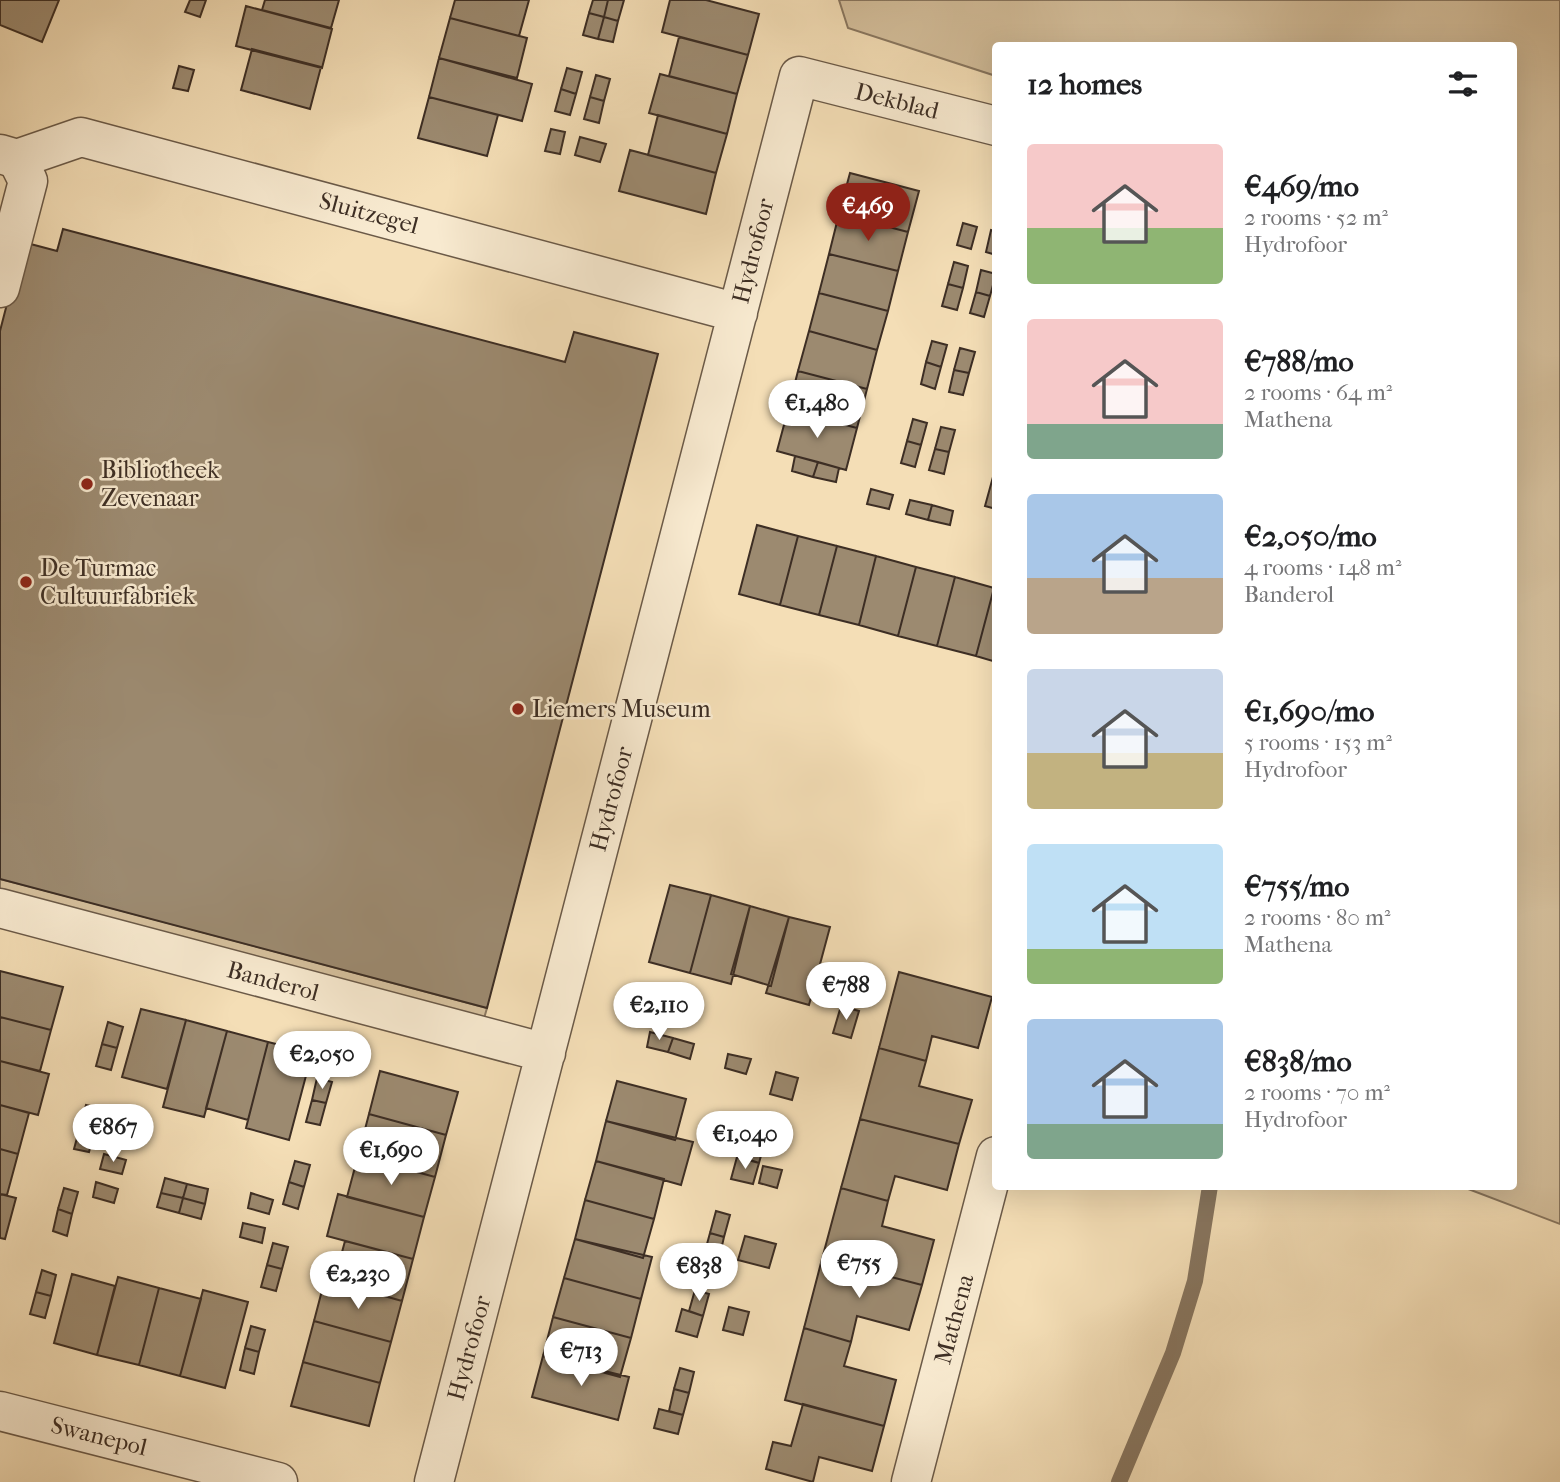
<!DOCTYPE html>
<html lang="en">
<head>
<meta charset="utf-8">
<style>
  body { margin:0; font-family:"IM FELL French Canon",serif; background:#f6f6f6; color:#202124; height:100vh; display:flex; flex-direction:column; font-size:26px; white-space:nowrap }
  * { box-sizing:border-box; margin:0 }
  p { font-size:23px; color:#757577 }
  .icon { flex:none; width:38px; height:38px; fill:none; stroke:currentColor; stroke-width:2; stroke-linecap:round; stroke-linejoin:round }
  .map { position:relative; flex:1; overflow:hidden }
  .details { position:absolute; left:992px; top:42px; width:525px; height:1148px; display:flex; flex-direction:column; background:#fff; border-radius:7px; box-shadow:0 7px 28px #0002 }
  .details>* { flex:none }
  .price { position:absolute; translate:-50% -60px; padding:0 16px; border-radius:24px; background:#fff; color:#222; font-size:23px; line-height:46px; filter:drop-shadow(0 2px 4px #0008) }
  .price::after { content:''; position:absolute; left:50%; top:42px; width:21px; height:16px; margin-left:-10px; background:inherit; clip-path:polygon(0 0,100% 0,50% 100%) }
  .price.current { background:#8f2418; color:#fff }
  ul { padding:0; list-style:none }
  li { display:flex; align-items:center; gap:21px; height:175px; padding:0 35px }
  li span { display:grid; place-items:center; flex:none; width:196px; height:140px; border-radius:7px; color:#555 }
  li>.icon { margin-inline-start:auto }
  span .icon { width:84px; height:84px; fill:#fffc; stroke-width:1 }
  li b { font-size:30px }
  h2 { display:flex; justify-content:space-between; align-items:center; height:84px; padding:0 35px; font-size:30px }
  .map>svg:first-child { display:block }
</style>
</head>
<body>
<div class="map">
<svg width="1560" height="1482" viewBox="0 0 1560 1482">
  <rect width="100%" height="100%" fill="#f4deb6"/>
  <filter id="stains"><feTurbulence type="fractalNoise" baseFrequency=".00286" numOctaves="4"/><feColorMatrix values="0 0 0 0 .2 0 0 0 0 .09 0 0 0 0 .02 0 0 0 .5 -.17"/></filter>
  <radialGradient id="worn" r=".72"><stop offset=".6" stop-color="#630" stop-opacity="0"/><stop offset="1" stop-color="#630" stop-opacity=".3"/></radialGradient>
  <path fill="#d5c09d" stroke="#897760" stroke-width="2" d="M 839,0 L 1560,0 L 1560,1224 L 1463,1187 L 1514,1186 L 1514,46 L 996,46 L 996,76 L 848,28 Z
    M 0,879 L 66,896 L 487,1008 L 483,1022 L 0,894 Z"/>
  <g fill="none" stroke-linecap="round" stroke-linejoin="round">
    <path stroke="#86745e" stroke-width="16" d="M 1119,1482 L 1173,1353 L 1195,1281 L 1210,1186"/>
  </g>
  <path fill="#9c8a70" stroke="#3d2e24" stroke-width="2" d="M 0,0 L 59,0 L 42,42 L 0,25 Z
    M 190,0 L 206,0 L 200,17 L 185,12 Z
    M 265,0 L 339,0 L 331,28 L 262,10 Z
    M 455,0 L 529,0 L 519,36 L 450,18 Z
    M 593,0 L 608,0 L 604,17 L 589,13 Z
    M 608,0 L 624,0 L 618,21 L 604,17 Z
    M 670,0 L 706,0 L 759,14 L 748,55 L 662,32 Z
    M 246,6 L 332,29 L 322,68 L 236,46 Z
    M 589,13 L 604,17 L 598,39 L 583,35 Z
    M 604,17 L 618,21 L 613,42 L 598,39 Z
    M 450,18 L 527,38 L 517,78 L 439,58 Z
    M 679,37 L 748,55 L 737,94 L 669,76 Z
    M 252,49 L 321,67 L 310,109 L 241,90 Z
    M 439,58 L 532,84 L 522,121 L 429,97 Z
    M 179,66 L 194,70 L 188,91 L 173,88 Z
    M 567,68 L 582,72 L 576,94 L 561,89 Z
    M 660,74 L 737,94 L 727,134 L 649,113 Z
    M 596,75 L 610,79 L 604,101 L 590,97 Z
    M 561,89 L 576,94 L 570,115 L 555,111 Z
    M 429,97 L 498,115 L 487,156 L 418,138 Z
    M 590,97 L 604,101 L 599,123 L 584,119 Z
    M 658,115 L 727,134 L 716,173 L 648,155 Z
    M 551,129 L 565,132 L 560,154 L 545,151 Z
    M 580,137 L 606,144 L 600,162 L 575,155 Z
    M 630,150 L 716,173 L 706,214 L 619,191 Z
    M 850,173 L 919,191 L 908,232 L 839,214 Z
    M 839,214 L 908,232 L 898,271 L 829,254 Z
    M 963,223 L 977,227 L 971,249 L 957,245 Z
    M 63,229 L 565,362 L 574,332 L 658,354 L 487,1008 L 0,879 L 0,331 L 23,242 L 57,251 Z
    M 991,230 L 996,232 L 996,255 L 986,252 Z
    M 829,254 L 898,271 L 888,311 L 819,293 Z
    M 954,262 L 968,266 L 963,288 L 948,284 Z
    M 981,270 L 996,274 L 990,296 L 976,292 Z
    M 948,284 L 963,288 L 957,310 L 942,306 Z
    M 976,292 L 990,296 L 984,317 L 970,313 Z
    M 819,293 L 888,311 L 877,350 L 809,331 Z
    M 809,331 L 877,350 L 867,389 L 798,371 Z
    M 932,341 L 947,345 L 941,367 L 926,362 Z
    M 960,348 L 975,352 L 969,373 L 954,370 Z
    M 926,362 L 941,367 L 935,389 L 921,384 Z
    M 954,370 L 969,373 L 963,395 L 949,392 Z
    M 798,371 L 867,389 L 857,428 L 788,410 Z
    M 788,410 L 857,428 L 846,470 L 777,451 Z
    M 913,419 L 927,423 L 921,445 L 907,441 Z
    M 941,427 L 955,430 L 949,452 L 935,449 Z
    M 907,441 L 921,445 L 915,467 L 901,463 Z
    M 935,449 L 949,452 L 944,474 L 929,470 Z
    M 795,456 L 818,462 L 813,477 L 792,471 Z
    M 818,462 L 839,468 L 836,482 L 813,477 Z
    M 996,466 L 996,509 L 985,506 Z
    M 871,489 L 893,495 L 889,509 L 867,504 Z
    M 910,500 L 932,505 L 928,520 L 906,514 Z
    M 932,505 L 953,511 L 950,525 L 928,520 Z
    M 757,525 L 798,536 L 780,605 L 739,594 Z
    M 798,536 L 837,546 L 819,615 L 780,605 Z
    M 837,546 L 876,556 L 859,625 L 819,615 Z
    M 876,556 L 916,567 L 898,636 L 859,625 Z
    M 916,567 L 955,577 L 937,646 L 898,636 Z
    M 955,577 L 994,588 L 976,656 L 937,646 Z
    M 994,588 L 996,589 L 996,662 L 976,656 Z
    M 670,885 L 711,895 L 690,973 L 649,962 Z
    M 711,895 L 750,906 L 731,984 L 690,973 Z
    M 750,906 L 789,917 L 771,986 L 731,974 Z
    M 789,917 L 830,927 L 809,1005 L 766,993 Z
    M 0,971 L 63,987 L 51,1030 L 0,1017 Z
    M 899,972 L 992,997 L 978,1048 L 932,1036 L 926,1061 L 879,1048 Z
    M 841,1006 L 859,1011 L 851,1038 L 833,1033 Z
    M 141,1009 L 186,1020 L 167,1089 L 122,1077 Z
    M 0,1017 L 51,1030 L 40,1071 L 0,1061 Z
    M 186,1020 L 227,1031 L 204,1117 L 163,1107 Z
    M 108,1022 L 123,1027 L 117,1048 L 102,1044 Z
    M 227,1031 L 268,1042 L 248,1120 L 206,1108 Z
    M 650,1032 L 673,1038 L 668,1052 L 647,1047 Z
    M 673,1038 L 694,1044 L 690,1059 L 668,1052 Z
    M 268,1042 L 312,1053 L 289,1140 L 246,1128 Z
    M 102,1044 L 117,1048 L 111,1070 L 96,1066 Z
    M 879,1048 L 926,1061 L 919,1086 L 972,1100 L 959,1144 L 860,1119 Z
    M 728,1054 L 751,1059 L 746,1074 L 725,1068 Z
    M 0,1061 L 49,1074 L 38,1115 L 0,1105 Z
    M 380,1071 L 458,1092 L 446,1135 L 369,1114 Z
    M 776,1072 L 798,1078 L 792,1100 L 770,1094 Z
    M 317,1078 L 332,1082 L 326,1103 L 312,1100 Z
    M 617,1081 L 686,1099 L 675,1140 L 606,1121 Z
    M 312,1100 L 326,1103 L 320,1125 L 306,1122 Z
    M 0,1105 L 29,1113 L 18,1154 L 0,1149 Z
    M 86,1105 L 100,1108 L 95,1130 L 80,1127 Z
    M 369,1114 L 446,1135 L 435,1177 L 358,1156 Z
    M 860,1119 L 959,1144 L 947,1190 L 895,1176 L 888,1201 L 841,1188 Z
    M 606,1121 L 693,1142 L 681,1185 L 596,1161 Z
    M 80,1127 L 95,1130 L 89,1152 L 74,1149 Z
    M 750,1136 L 765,1141 L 759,1163 L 744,1158 Z
    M 0,1149 L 18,1154 L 7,1195 L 0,1194 Z
    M 104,1154 L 126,1160 L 122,1174 L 100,1169 Z
    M 358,1156 L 435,1177 L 424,1217 L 347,1197 Z
    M 737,1157 L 759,1163 L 753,1184 L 731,1179 Z
    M 295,1161 L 310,1165 L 304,1187 L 289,1182 Z
    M 596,1161 L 664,1179 L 654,1219 L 585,1200 Z
    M 763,1166 L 782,1170 L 777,1188 L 759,1183 Z
    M 165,1178 L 187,1184 L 183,1198 L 161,1193 Z
    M 96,1182 L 118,1189 L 114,1203 L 93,1197 Z
    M 289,1182 L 304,1187 L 298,1209 L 283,1204 Z
    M 187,1184 L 208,1189 L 205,1204 L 183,1198 Z
    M 64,1188 L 78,1192 L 72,1214 L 58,1209 Z
    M 841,1188 L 888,1201 L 882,1226 L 934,1240 L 922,1285 L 822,1259 Z
    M 161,1193 L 183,1198 L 179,1213 L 157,1207 Z
    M 251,1193 L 273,1200 L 269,1214 L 248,1208 Z
    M 0,1194 L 16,1198 L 5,1239 L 0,1238 Z
    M 338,1194 L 424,1217 L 413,1259 L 327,1236 Z
    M 183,1198 L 205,1204 L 201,1219 L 179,1213 Z
    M 585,1200 L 654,1219 L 643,1258 L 575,1239 Z
    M 58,1209 L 72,1214 L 67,1236 L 53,1231 Z
    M 716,1211 L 730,1215 L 724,1237 L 710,1233 Z
    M 243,1223 L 265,1228 L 262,1243 L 240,1237 Z
    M 710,1233 L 724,1237 L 719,1259 L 704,1255 Z
    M 745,1236 L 776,1244 L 769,1268 L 738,1260 Z
    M 575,1239 L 652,1257 L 641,1299 L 564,1278 Z
    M 345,1241 L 413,1259 L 402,1301 L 334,1282 Z
    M 273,1243 L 288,1247 L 282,1269 L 267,1265 Z
    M 822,1259 L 922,1285 L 909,1330 L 857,1316 L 851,1342 L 804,1328 Z
    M 267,1265 L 282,1269 L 276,1291 L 261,1287 Z
    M 42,1270 L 56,1275 L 51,1296 L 36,1292 Z
    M 72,1274 L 115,1286 L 97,1355 L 54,1343 Z
    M 118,1277 L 159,1288 L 139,1365 L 97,1355 Z
    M 564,1278 L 641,1299 L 631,1338 L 553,1317 Z
    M 325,1279 L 402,1301 L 391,1342 L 314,1321 Z
    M 159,1288 L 201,1299 L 180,1376 L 139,1365 Z
    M 203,1290 L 248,1302 L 225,1388 L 180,1376 Z
    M 695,1290 L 709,1294 L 703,1316 L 689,1311 Z
    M 36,1292 L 51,1296 L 45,1318 L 30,1314 Z
    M 729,1307 L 749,1312 L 743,1335 L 723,1330 Z
    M 682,1309 L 703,1316 L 697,1337 L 676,1331 Z
    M 553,1317 L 631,1338 L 620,1377 L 543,1356 Z
    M 314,1321 L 391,1342 L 380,1383 L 303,1362 Z
    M 251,1326 L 265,1330 L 259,1352 L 245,1348 Z
    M 804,1328 L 851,1342 L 844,1366 L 896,1380 L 884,1426 L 785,1400 Z
    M 245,1348 L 259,1352 L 254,1374 L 240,1370 Z
    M 543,1356 L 629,1377 L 618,1420 L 532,1397 Z
    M 303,1362 L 380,1383 L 369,1426 L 291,1406 Z
    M 680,1368 L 694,1372 L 689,1393 L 674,1389 Z
    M 674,1389 L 689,1393 L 683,1415 L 669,1411 Z
    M 803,1404 L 884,1426 L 872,1471 L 819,1457 L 813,1482 L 766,1469 L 773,1442 L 791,1446 Z
    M 659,1409 L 683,1415 L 678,1434 L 654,1428 Z"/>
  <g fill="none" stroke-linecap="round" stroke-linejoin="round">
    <g stroke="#6b5a48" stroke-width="41">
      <path id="pedestrian" d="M 0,288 L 28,181 L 17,159"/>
    </g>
    <g stroke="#6b5a48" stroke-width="41">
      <path id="minor" d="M 0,154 L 17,159 L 81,137 L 738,313
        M 0,908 L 546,1053
        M 0,1411 L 278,1482
        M 434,1482 L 799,76 L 996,126
        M 911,1482 L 996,1156"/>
    </g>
    <use href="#pedestrian" stroke="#f8ead0" stroke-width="38"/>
    <use href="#minor" stroke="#f8ead0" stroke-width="38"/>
  </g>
  <g fill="#8f2418" stroke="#f8ead0" stroke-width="2.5">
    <circle cx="87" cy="484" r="7"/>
    <circle cx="26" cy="582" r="7"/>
    <circle cx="518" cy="709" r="7"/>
  </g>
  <g text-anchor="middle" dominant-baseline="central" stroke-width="5" stroke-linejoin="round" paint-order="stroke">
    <g font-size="24" fill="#3d2e24" stroke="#f8ead0">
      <text transform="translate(897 101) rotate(14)">Dekblad</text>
      <text transform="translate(369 213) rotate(15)">Sluitzegel</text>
      <text transform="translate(753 251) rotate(-76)">Hydrofoor</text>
      <text transform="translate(611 799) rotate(-75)">Hydrofoor</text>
      <text transform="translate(273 981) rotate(15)">Banderol</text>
      <text transform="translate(954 1319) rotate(-75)">Mathena</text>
      <text transform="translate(469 1348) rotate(-75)">Hydrofoor</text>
      <text transform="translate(99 1436) rotate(14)">Swanepol</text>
    </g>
    <g font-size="24" fill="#3d2e24" stroke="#f8ead0" text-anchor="start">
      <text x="101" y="470">Bibliotheek<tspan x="101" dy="28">Zevenaar</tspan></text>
      <text x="40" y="568">De Turmac<tspan x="40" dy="28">Cultuurfabriek</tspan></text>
      <text x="532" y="709">Liemers Museum</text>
    </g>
  </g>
  <rect width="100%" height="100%" filter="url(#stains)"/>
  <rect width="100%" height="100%" fill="url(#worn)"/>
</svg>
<b class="price current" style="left:868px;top:243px">€469</b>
<b class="price" style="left:817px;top:440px">€1,480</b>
<b class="price" style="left:846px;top:1022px">€788</b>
<b class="price" style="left:659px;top:1042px">€2,110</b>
<b class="price" style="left:322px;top:1091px">€2,050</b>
<b class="price" style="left:113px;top:1164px">€867</b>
<b class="price" style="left:745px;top:1171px">€1,040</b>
<b class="price" style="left:391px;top:1187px">€1,690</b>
<b class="price" style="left:859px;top:1300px">€755</b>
<b class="price" style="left:699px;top:1303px">€838</b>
<b class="price" style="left:358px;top:1311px">€2,230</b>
<b class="price" style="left:581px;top:1388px">€713</b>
<section class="details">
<h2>12 homes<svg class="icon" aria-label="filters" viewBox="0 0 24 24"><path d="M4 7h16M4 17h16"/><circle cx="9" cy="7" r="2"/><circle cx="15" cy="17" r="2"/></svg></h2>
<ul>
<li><span style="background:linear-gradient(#f6c9c9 60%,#8fb573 0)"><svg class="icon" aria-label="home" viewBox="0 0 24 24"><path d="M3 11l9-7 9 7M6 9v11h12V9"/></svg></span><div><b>€469/mo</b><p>2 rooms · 52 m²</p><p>Hydrofoor</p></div></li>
<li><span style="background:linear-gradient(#f6c9c9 75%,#7fa58c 0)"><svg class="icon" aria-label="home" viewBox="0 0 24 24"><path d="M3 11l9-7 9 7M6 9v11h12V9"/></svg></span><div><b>€788/mo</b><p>2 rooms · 64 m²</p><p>Mathena</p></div></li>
<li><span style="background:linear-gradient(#a9c7e8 60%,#b9a48a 0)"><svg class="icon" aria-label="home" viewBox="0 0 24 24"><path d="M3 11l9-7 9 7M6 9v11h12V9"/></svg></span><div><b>€2,050/mo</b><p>4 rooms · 148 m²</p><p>Banderol</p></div></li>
<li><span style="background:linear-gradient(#c9d6e8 60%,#c2b280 0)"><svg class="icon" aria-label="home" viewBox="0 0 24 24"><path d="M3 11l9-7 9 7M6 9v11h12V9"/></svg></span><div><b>€1,690/mo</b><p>5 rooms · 153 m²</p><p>Hydrofoor</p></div></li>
<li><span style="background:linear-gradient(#bfe0f5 75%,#8fb573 0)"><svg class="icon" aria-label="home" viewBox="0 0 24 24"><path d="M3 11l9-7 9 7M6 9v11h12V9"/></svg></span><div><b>€755/mo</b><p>2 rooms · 80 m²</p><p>Mathena</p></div></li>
<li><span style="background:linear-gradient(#a9c7e8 75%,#7fa58c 0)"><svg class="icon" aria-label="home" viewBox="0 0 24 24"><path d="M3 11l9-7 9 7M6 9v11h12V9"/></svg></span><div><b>€838/mo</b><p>2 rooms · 70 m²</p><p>Hydrofoor</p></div></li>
</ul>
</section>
</div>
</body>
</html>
